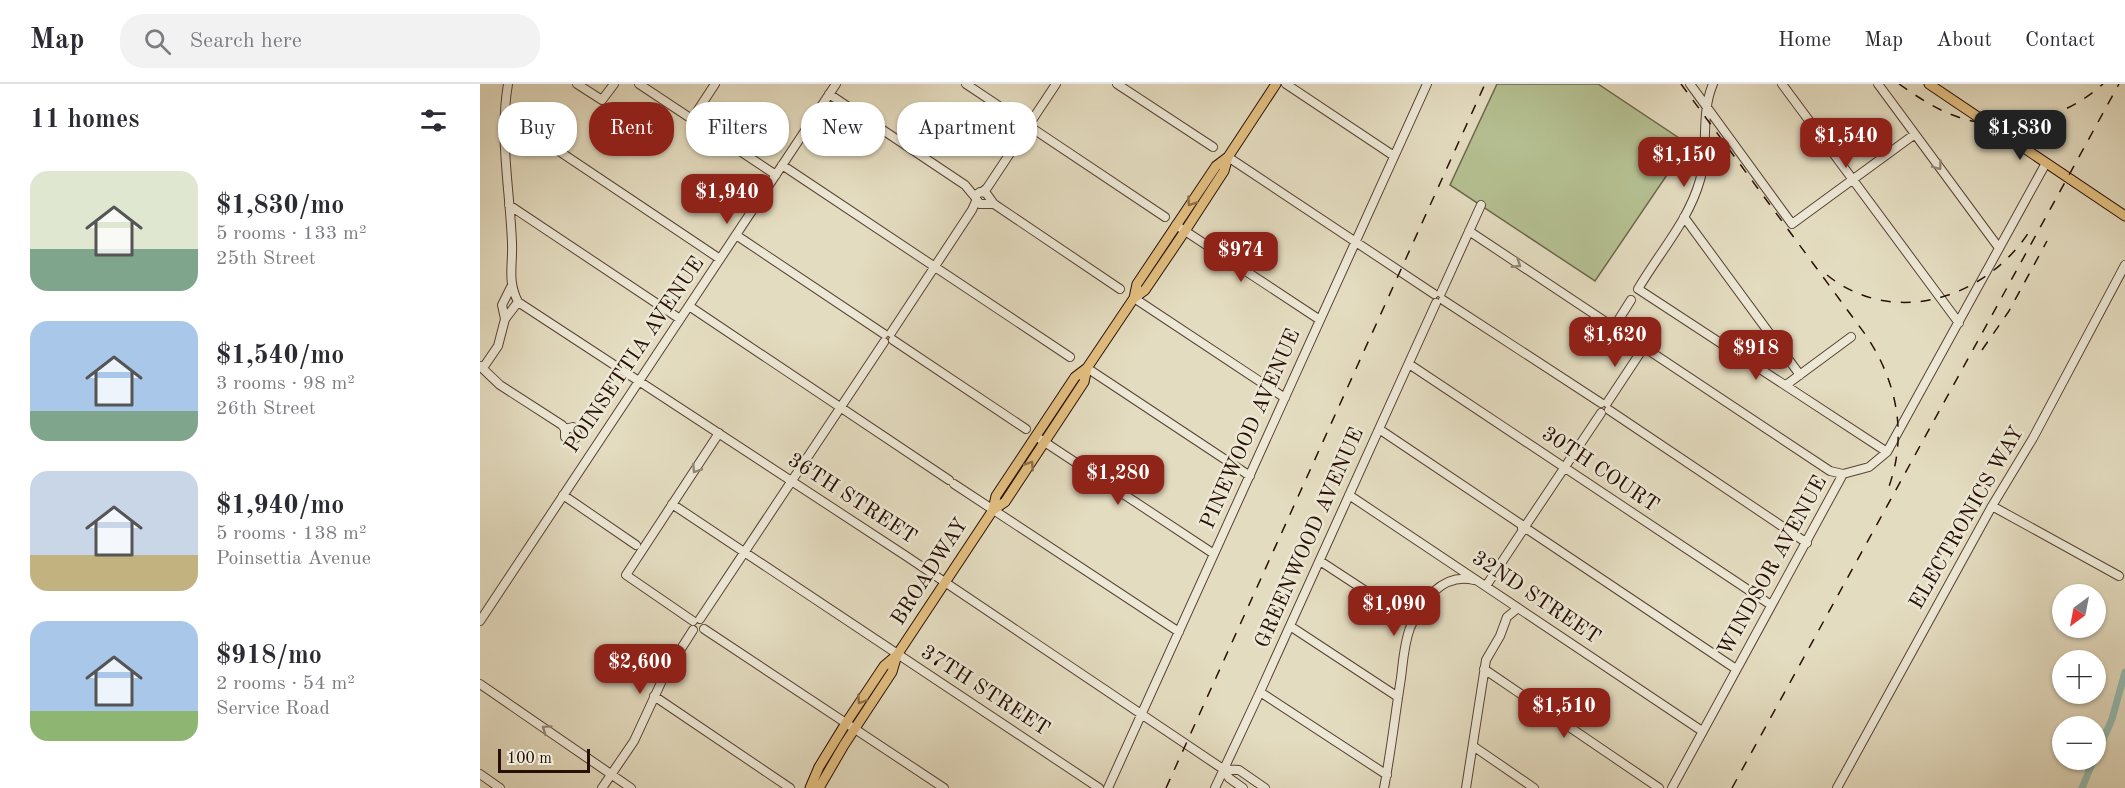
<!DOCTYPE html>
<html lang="en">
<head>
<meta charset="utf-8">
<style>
  body { margin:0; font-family:"Old Standard TT",serif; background:#f2f2f3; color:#2b2b33; height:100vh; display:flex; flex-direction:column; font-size:22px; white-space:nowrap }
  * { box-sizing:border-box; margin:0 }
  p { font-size:20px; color:#7c7c81 }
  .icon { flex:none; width:33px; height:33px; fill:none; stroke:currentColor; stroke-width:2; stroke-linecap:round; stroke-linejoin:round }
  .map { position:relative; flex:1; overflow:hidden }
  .details { display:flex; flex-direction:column; background:#fff; width:480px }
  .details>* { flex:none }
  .top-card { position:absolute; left:18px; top:18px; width:570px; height:54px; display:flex; gap:12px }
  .needle { width:39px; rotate:212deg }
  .tools { position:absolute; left:1572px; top:500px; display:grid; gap:12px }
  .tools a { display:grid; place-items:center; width:54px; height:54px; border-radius:50%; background:#fff; box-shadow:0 2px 4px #0004; font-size:30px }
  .scale { position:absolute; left:18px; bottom:15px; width:92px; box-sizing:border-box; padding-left:6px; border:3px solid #281005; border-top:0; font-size:16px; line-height:21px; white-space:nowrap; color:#281005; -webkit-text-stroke:4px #ede8d6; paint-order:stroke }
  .price { position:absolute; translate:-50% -51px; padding:0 14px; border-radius:12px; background:#8f2418; color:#fff; font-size:20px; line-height:39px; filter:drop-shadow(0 2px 3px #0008) }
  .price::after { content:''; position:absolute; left:50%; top:36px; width:18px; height:14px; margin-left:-9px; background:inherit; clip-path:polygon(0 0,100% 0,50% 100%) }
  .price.on { background:#222; color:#fff }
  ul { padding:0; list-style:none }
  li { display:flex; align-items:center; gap:18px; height:150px; padding:0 30px }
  li span { display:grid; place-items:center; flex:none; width:168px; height:120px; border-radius:18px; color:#555 }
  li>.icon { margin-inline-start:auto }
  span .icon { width:72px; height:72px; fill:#fffc; stroke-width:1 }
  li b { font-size:26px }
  h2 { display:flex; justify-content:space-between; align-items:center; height:72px; padding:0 30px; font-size:26px }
  .tag { padding:0 21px; border-radius:24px; background:#fff; box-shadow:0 2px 4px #0004; font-size:21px; line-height:54px }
  .tag.on { background:#8f2418; color:#fff }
  header { display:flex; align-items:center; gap:36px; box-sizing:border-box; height:84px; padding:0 30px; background:#fff; border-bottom:2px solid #e1e1e2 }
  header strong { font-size:28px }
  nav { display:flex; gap:33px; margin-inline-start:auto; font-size:21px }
  .search { width:420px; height:54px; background:#f2f2f3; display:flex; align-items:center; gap:15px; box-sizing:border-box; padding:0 21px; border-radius:24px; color:#7c7c81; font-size:22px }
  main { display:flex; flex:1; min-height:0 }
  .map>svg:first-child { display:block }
</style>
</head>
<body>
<header>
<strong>Map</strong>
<div class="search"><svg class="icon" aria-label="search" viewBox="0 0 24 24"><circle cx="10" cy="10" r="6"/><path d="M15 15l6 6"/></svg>Search here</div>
<nav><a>Home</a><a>Map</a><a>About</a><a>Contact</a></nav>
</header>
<main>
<section class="details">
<h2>11 homes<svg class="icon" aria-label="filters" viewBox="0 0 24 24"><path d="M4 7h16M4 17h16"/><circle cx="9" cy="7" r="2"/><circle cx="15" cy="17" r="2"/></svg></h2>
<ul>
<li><span style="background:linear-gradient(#dfe7d0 65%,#7fa58c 0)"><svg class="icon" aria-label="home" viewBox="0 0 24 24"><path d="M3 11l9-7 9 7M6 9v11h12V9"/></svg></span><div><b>$1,830/mo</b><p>5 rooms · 133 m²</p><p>25th Street</p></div></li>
<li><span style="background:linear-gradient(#a9c7e8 75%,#7fa58c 0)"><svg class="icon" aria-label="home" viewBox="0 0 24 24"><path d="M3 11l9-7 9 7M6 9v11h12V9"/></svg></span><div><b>$1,540/mo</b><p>3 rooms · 98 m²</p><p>26th Street</p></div></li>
<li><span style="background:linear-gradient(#c9d6e8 70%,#c2b280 0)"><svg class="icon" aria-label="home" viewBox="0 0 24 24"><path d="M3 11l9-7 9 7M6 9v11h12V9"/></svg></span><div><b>$1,940/mo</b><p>5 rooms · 138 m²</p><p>Poinsettia Avenue</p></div></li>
<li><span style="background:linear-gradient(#a9c7e8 75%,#8fb573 0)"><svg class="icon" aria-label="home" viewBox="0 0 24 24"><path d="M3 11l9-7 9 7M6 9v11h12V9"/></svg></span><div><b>$918/mo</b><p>2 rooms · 54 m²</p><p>Service Road</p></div></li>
</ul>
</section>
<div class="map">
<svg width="1645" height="704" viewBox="0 0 1645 704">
  <rect width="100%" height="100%" fill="#e4dcc0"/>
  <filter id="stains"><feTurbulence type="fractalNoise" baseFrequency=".00333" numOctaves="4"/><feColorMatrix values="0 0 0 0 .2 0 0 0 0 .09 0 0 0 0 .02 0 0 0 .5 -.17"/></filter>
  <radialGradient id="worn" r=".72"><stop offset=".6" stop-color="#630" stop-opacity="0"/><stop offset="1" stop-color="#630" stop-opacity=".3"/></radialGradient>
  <path fill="#b5c092" stroke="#6e684c" stroke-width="1.5" d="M 1017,0 L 1118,0 L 1208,60 L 1115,197 L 970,101 Z"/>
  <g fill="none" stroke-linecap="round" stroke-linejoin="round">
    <path stroke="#95bcb2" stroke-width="7" d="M 1616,672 L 1632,635 L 1645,588
      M 1602,704 L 1614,675"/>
    <g stroke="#574334" stroke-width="10">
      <path id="minor" d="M 28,0 C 19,53 30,106 32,159 C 33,182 27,196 38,218 L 426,472 L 743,685 L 759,686 L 785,704
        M 97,0 L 122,16 L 134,0
        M 159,0 L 296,91
        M 486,0 L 685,133
        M 637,0 L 733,63
        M 806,0 L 914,72
        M 1210,0 L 1312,140 L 1435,50
        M 1233,0 C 1220,30 1229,65 1220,96 C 1209,136 1179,169 1158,205 L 1407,368
        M 1302,0 L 1479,239
        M 1398,0 L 1519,164
        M 349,10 L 485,101 L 495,113
        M 25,31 L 240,175
        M 212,35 L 235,0
        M 748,73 L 954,210
        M 302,81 L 590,273
        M 502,108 L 507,104 L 576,0
        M 514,120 L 500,120 L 496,115 L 496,111 L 500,108 L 506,109 L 514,120 L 640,205
        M 29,121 L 200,235
        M 1204,133 L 1320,291
        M 696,141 L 840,236
        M 989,147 L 1350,387 L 1363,390
        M 256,151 L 404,250
        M 961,209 L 1001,121
        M 654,214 L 805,314
        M 963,216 L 1121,319
        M 209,222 L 469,396
        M 25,235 L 22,221 L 31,203
        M 1134,243 L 1151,216
        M 411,249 L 492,126 L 496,117
        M 413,256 L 546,345
        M 929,280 L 1291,521
        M 0,282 L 20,301 L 82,341 L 85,345 L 85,353 L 88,356 L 96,354 L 97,350 L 93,343 L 85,345
        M 3,284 L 18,262 L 25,235 L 38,218
        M 607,284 L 770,392
        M 1306,301 L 1371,253
        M 1127,319 L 1164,263
        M 1129,326 L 1327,459
        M 899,345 L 1042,441 L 1046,441 L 1046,446 L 1042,445 L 1042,441
        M 560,355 L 734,470
        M 474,400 L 699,548
        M 83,411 L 156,461
        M 869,411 L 1222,647
        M 192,420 L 619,704
        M 1512,422 L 1639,492
        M 1046,441 L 1121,329
        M 1047,445 L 1256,585
        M 840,477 L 933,538
        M 1006,502 L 1043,446
        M 220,535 L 404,258
        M 0,537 L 356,0
        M 213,537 L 146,491 L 239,349
        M 810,542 L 918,613
        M 224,545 L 464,704
        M 1004,585 L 1179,704
        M 0,600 L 151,704
        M 780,608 L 907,691
        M 174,612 L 310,704
        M 993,662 L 1054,704
        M 743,685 L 749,694 L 763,704
        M 0,690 L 20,704
        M 122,704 L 154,657 L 185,590 L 213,546
        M 628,704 L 947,0
        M 735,704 L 780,608 L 956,219
        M 904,704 C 911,668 915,631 921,594 C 923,578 924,560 930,544 C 941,518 962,488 994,496
        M 986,704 L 1006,576 L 1020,552 L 1027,533 L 1038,524
        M 1192,704 L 1363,390 L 1389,383 L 1407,368 L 1566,79
        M 1357,704 L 1512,422 L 1553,354 L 1645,181"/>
    </g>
    <g stroke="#281005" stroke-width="11">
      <path id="major" d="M 1449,0 L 1645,132
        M 654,214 L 665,206 L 705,147 L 744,87 L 748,73 L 796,0
        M 513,426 L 525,418 L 604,298 L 607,284
        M 330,704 L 339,683 L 366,639 L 404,582 L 417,571
        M 339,704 L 364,661 L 412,588 L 417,571 L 513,426 L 516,412 L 595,293 L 607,284 L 654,214 L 657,200 L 736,82 L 748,73"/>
    </g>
    <use href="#minor" stroke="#ede8d6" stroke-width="8"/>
    <use href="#major" stroke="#e2be80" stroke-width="9"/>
    <path stroke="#281005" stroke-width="1.5" stroke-dasharray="10 10" stroke-linecap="butt" d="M 1201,0 L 1385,250 C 1418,298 1429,355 1406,410
      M 1419,0 C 1439,14 1460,28 1484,35 C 1533,49 1586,33 1623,0
      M 1347,191 C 1413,244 1505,215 1549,148
      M 1502,266 L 1529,227 L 1567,157
      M 686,704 L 1005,0
      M 1252,704 L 1639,0"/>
  </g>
  <defs><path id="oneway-chevron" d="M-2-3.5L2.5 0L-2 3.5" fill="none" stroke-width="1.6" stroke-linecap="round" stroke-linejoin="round" transform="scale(1.5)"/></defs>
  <g stroke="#948778">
    <use href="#oneway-chevron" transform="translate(1458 82) rotate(54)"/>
    <use href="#oneway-chevron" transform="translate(1037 180) rotate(33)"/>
    <use href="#oneway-chevron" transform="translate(216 385) rotate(123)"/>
    <use href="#oneway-chevron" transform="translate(66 645) rotate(-145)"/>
  </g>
  <g stroke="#8e7049">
    <use href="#oneway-chevron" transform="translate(711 118) rotate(124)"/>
    <use href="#oneway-chevron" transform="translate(550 381) rotate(-57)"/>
    <use href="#oneway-chevron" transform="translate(381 616) rotate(124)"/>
  </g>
  <g text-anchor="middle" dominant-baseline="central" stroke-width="5" stroke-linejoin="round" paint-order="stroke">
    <g font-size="21" fill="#281005" stroke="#ede8d6">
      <text transform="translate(155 271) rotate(-56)">POINSETTIA AVENUE</text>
      <text transform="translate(771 345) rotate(-66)">PINEWOOD AVENUE</text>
      <text transform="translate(1120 386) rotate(34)">30TH COURT</text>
      <text transform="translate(372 415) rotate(33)">36TH STREET</text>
      <text transform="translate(1487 434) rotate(-60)">ELECTRONICS WAY</text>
      <text transform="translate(830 454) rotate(-66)">GREENWOOD AVENUE</text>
      <text transform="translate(1293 482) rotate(-61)">WINDSOR AVENUE</text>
      <text transform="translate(450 488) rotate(-57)">BROADWAY</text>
      <text transform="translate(1056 514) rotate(34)">32ND STREET</text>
      <text transform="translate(505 607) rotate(33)">37TH STREET</text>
    </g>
  </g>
  <rect width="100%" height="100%" filter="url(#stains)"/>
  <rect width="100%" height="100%" fill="url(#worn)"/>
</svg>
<div class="tools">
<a><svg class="needle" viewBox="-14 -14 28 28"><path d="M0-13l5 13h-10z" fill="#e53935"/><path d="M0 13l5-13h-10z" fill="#7c7c81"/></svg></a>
<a>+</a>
<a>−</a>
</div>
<div class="scale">100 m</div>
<b class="price on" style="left:1540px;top:77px">$1,830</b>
<b class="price" style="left:1366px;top:85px">$1,540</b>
<b class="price" style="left:1204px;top:104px">$1,150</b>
<b class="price" style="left:247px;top:141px">$1,940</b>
<b class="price" style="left:761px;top:199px">$974</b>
<b class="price" style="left:1135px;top:284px">$1,620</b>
<b class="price" style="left:1276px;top:297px">$918</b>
<b class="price" style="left:638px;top:422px">$1,280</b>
<b class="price" style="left:914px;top:553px">$1,090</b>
<b class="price" style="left:160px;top:611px">$2,600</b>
<b class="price" style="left:1084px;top:655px">$1,510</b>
<div class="top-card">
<a class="tag">Buy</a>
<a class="tag on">Rent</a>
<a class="tag">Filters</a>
<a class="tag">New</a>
<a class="tag">Apartment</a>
</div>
</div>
</main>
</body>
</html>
